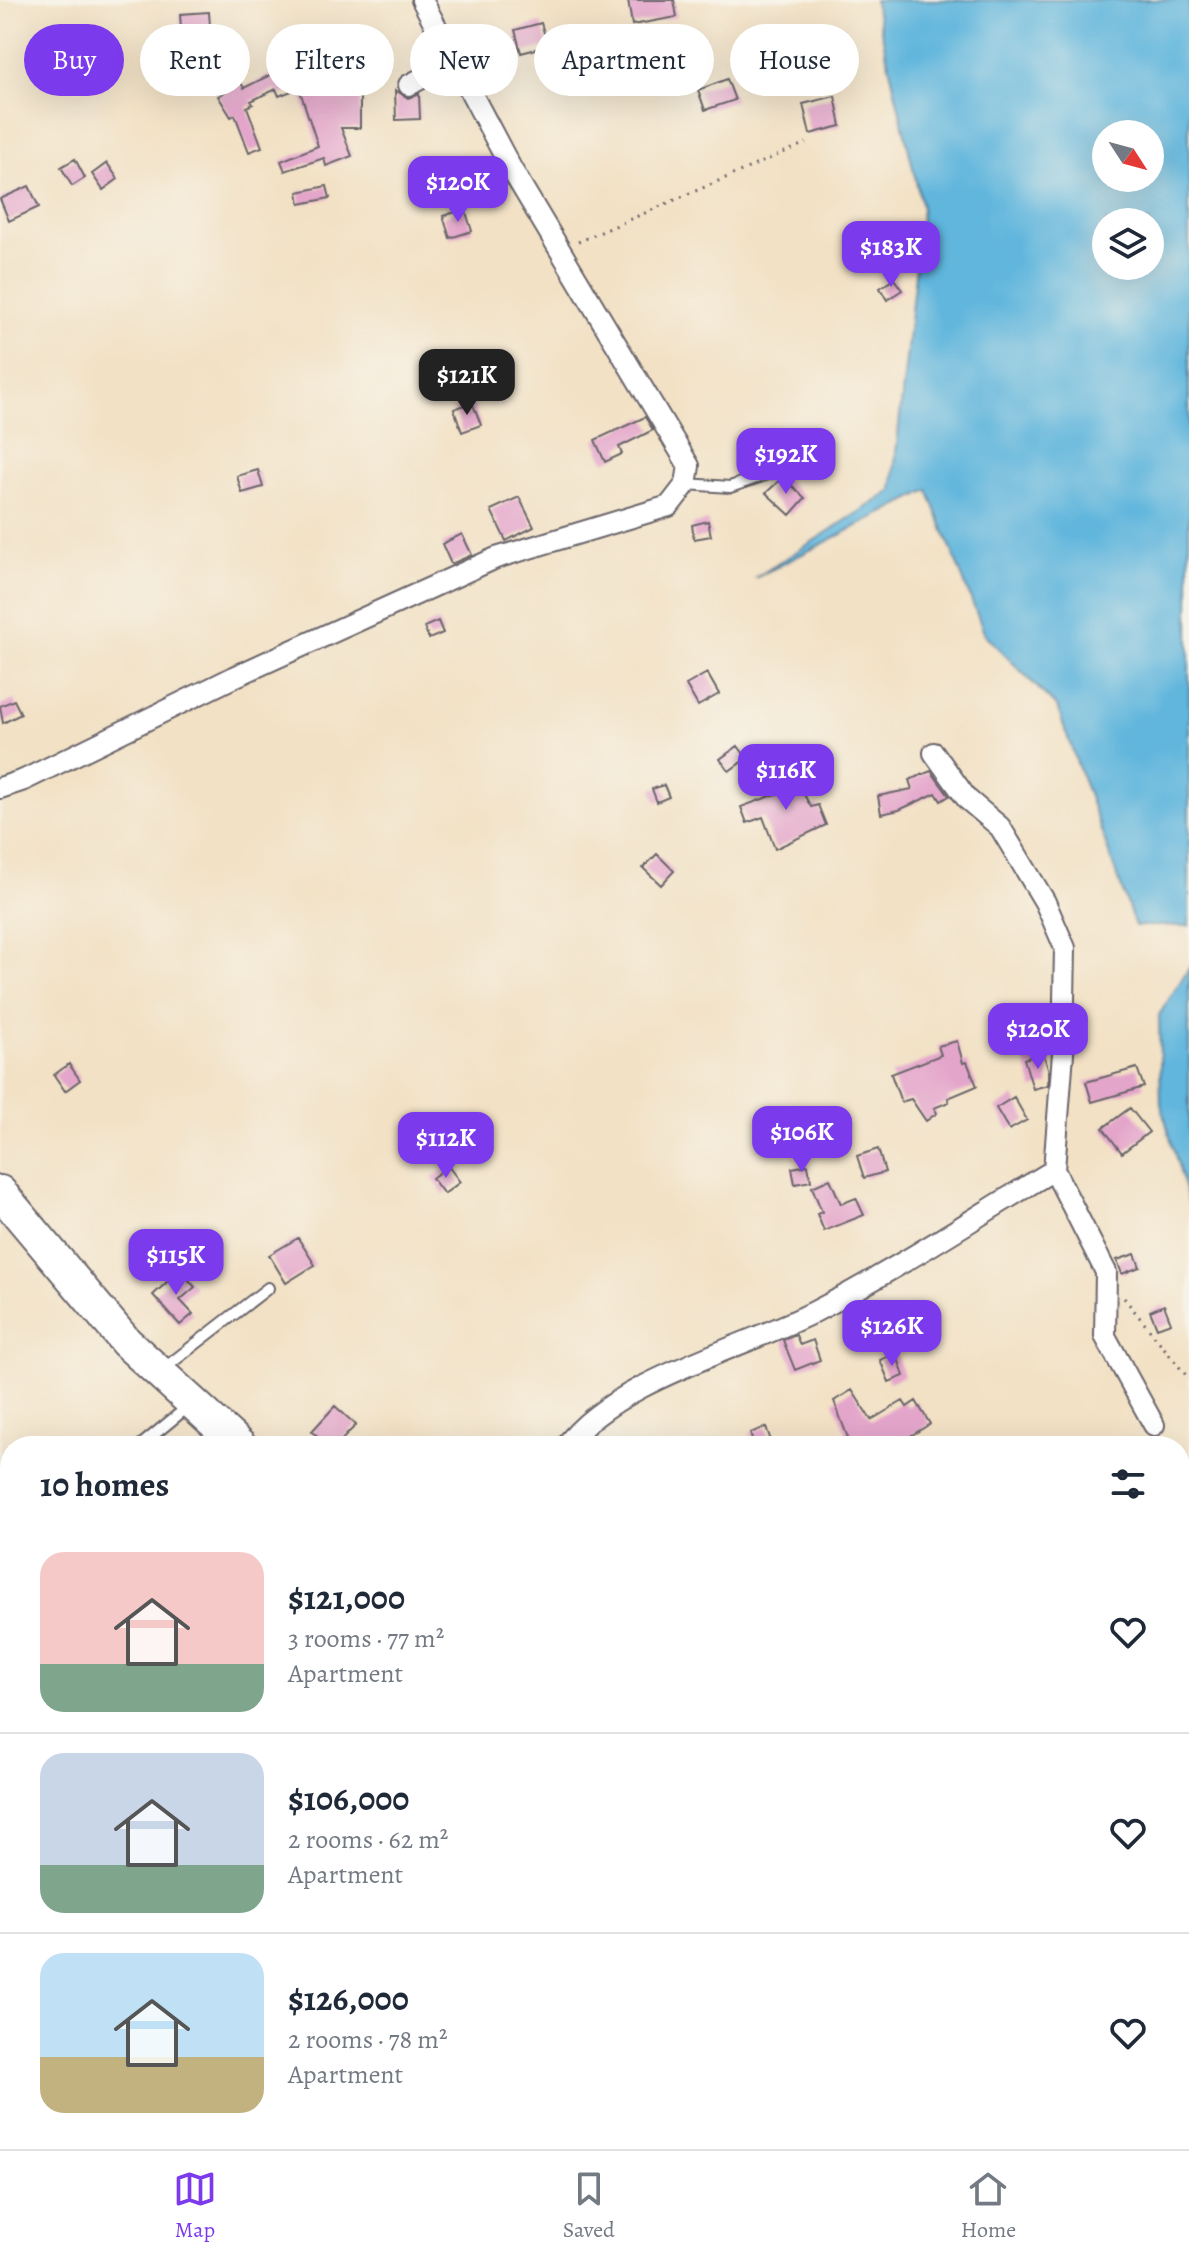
<!DOCTYPE html>
<html lang="en">
<head>
<meta charset="utf-8">
<style>
  body { margin:0; font-family:Alegreya,serif; background:#f6f6f7; color:#1f2937; height:100vh; display:flex; flex-direction:column; font-size:30px; white-space:nowrap }
  * { box-sizing:border-box; margin:0 }
  p { font-size:26px; color:#747a83 }
  .icon { flex:none; width:44px; height:44px; fill:none; stroke:currentColor; stroke-width:2; stroke-linecap:round; stroke-linejoin:round }
  .map { position:relative; flex:1; overflow:hidden }
  .panel { position:absolute; left:0px; top:1436px; width:1190px; height:714px; display:flex; flex-direction:column; background:#fff; border-radius:32px 32px 0 0; box-shadow:0 8px 32px #0002 }
  .panel>* { flex:none }
  .hud { position:absolute; left:24px; top:24px; width:1142px; height:72px; display:flex; gap:16px }
  .needle { width:52px; rotate:126deg }
  .fabs { position:absolute; left:1092px; top:120px; display:grid; gap:16px }
  .fabs a { display:grid; place-items:center; width:72px; height:72px; border-radius:50%; background:#fff; box-shadow:0 8px 32px #0002; font-size:40px }
  .price { position:absolute; translate:-50% -68px; padding:0 18px; border-radius:16px; background:#7c3aed; color:#fff; font-size:26px; line-height:52px; filter:drop-shadow(0 2px 4px #0008) }
  .price::after { content:''; position:absolute; left:50%; top:48px; width:24px; height:18px; margin-left:-12px; background:inherit; clip-path:polygon(0 0,100% 0,50% 100%) }
  .price.current { background:#222; color:#fff }
  ul { padding:0; list-style:none }
  li { display:flex; align-items:center; gap:24px; height:200px; padding:0 40px }
  li+li { border-top:2px solid #e0e1e3 }
  li span { display:grid; place-items:center; flex:none; width:224px; height:160px; border-radius:24px; color:#555 }
  li>.icon { margin-inline-start:auto }
  span .icon { width:96px; height:96px; fill:#fffc; stroke-width:1 }
  li b { font-size:34px }
  h2 { display:flex; justify-content:space-between; align-items:center; height:96px; padding:0 40px; font-size:34px }
  .pill { padding:0 28px; border-radius:36px; background:#fff; box-shadow:0 8px 32px #0002; font-size:28px; line-height:72px }
  .pill.current { background:#7c3aed; color:#fff }
  .tabs { display:flex; justify-content:space-around; align-items:center; height:112px; border-top:2px solid #e0e1e3; background:#fff; font-size:22px; color:#747a83 }
  .tabs a { display:grid; justify-items:center; gap:4px }
  .tabs .current { color:#7c3aed }
  .map>svg:first-child { display:block }
</style>
</head>
<body>
<div class="map">
<svg width="1189" height="2149" viewBox="0 0 1189 2149">
  <rect width="100%" height="100%" fill="#f7f3e8"/>
  <filter id="ink" filterUnits="userSpaceOnUse"><feTurbulence type="fractalNoise" baseFrequency=".0125" numOctaves="2"/><feDisplacementMap in="SourceGraphic" scale="16" xChannelSelector="R" yChannelSelector="G"/><feConvolveMatrix kernelMatrix="1 2 1 2 8 2 1 2 1" color-interpolation-filters="sRGB"/></filter>
  <filter id="wash" filterUnits="userSpaceOnUse"><feTurbulence type="fractalNoise" baseFrequency=".006" numOctaves="4" result="noise"/><feDisplacementMap in="SourceGraphic" scale="32" xChannelSelector="R" yChannelSelector="G"/><feGaussianBlur stdDeviation="1.8" result="paint"/><feColorMatrix in="noise" values="0 0 0 0 0 0 0 0 0 0 0 0 0 0 0 0 0 1.4 0 .05"/><feComposite in="paint" operator="in"/></filter>
  <g filter="url(#wash)">
    <rect width="100%" height="100%" fill="#f2e1c5"/>
    <path fill="#f3cfde" d="M 1180,2074 L 1189,2083 L 1189,2149 L 1073,2149 L 1081,2140 L 1180,2140 Z"/>
    <path fill="#60b6dd" stroke="#416c8c" stroke-width="2" fill-rule="evenodd" d="M 874,0 L 1189,0 L 1189,926 L 1135,926 L 1057,707 L 985,635 L 928,490 L 755,578 L 892,491 L 922,207 ZM 1106,134 L 1150,134 L 1150,178 L 1106,178 ZM 1106,222 L 1150,222 L 1150,266 L 1106,266 Z
      M 1189,968 L 1189,1205 L 1161,1104 L 1159,1015 Z"/>
    <g id="blocks">
      <path fill="#e4a5cb" d="M 628,0 L 674,0 L 677,17 L 632,25 Z
        M 209,12 L 211,41 L 182,43 L 180,14 Z
        M 541,23 L 548,46 L 521,53 L 515,30 Z
        M 308,65 L 311,73 L 336,67 L 341,88 L 360,90 L 360,128 L 341,128 L 352,156 L 326,166 L 324,158 L 285,171 L 281,161 L 318,146 L 299,88 L 279,96 L 276,89 L 251,101 L 253,104 L 247,107 L 262,147 L 249,152 L 235,115 L 231,117 L 218,96 L 241,83 L 244,88 L 278,71 Z
        M 727,79 L 735,100 L 705,110 L 698,90 Z
        M 395,90 L 408,98 L 419,94 L 420,119 L 396,120 Z
        M 835,96 L 841,126 L 810,134 L 803,104 Z
        M 75,159 L 85,178 L 72,186 L 61,167 Z
        M 107,163 L 118,179 L 103,190 L 92,174 Z
        M 29,186 L 39,207 L 9,221 L 0,199 Z
        M 327,186 L 330,198 L 300,204 L 298,192 Z
        M 465,209 L 472,231 L 450,238 L 443,216 Z
        M 894,279 L 902,290 L 887,300 L 880,288 Z
        M 472,402 L 481,425 L 462,432 L 454,409 Z
        M 645,417 L 653,430 L 619,447 L 622,454 L 605,462 L 595,440 Z
        M 258,470 L 263,487 L 242,493 L 237,476 Z
        M 783,477 L 805,498 L 790,515 L 766,493 Z
        M 519,497 L 534,527 L 506,541 L 491,510 Z
        M 708,521 L 711,536 L 694,539 L 692,525 Z
        M 462,534 L 472,555 L 451,564 L 442,544 Z
        M 438,621 L 443,633 L 429,639 L 424,627 Z
        M 707,673 L 719,694 L 698,706 L 686,685 Z
        M 14,700 L 21,714 L 3,723 L 0,706 Z
        M 738,746 L 747,758 L 729,771 L 720,759 Z
        M 789,768 L 811,807 L 818,805 L 826,825 L 775,849 L 763,817 L 747,823 L 741,807 L 782,792 L 773,777 Z
        M 931,771 L 949,796 L 941,801 L 936,793 L 899,810 L 881,814 L 878,796 L 912,789 L 909,780 Z
        M 664,785 L 669,797 L 657,802 L 652,789 Z
        M 657,854 L 674,871 L 661,885 L 643,868 Z
        M 957,1041 L 963,1063 L 967,1062 L 977,1086 L 948,1098 L 949,1102 L 934,1108 L 937,1113 L 926,1121 L 911,1099 L 901,1102 L 891,1074 L 941,1055 L 938,1046 Z
        M 1043,1053 L 1049,1071 L 1048,1085 L 1033,1089 L 1024,1059 Z
        M 69,1064 L 80,1080 L 65,1091 L 54,1075 Z
        M 1137,1068 L 1144,1087 L 1092,1102 L 1086,1082 Z
        M 1014,1097 L 1027,1120 L 1009,1130 L 996,1108 Z
        M 1130,1108 L 1149,1132 L 1122,1153 L 1103,1128 Z
        M 878,1149 L 885,1172 L 864,1178 L 857,1156 Z
        M 808,1165 L 811,1181 L 795,1184 L 792,1168 Z
        M 448,1166 L 460,1182 L 444,1194 L 432,1178 Z
        M 830,1179 L 841,1204 L 856,1198 L 864,1215 L 824,1231 L 817,1214 L 822,1212 L 812,1187 Z
        M 298,1238 L 315,1265 L 286,1283 L 269,1255 Z
        M 1135,1254 L 1140,1267 L 1122,1274 L 1117,1260 Z
        M 180,1270 L 195,1287 L 180,1300 L 193,1314 L 180,1325 L 153,1295 Z
        M 1164,1305 L 1171,1323 L 1157,1328 L 1150,1311 Z
        M 796,1335 L 800,1345 L 813,1340 L 820,1360 L 795,1370 L 783,1340 Z
        M 896,1353 L 904,1376 L 889,1382 L 880,1360 Z
        M 852,1390 L 871,1420 L 903,1401 L 907,1407 L 916,1401 L 930,1424 L 894,1446 L 851,1446 L 834,1401 Z
        M 335,1406 L 356,1425 L 336,1446 L 328,1446 L 312,1431 Z
        M 766,1427 L 773,1446 L 754,1446 L 750,1433 Z"/>
    </g>
  </g>
  <g filter="url(#ink)">
    <use href="#blocks" fill-opacity="0" stroke="#6b656b" stroke-width="2"/>
    <g fill="none" stroke-linecap="round" stroke-linejoin="round">
      <g stroke="#6b656b" stroke-width="14">
        <path id="service" d="M 686,484 L 730,487 L 818,457
          M 162,1370 L 268,1288
          M 140,1446 L 190,1405
          M 0,1561 L 10,1553"/>
      </g>
      <g stroke="#6b656b" stroke-width="24">
        <path id="minor" d="M 409,85 L 454,61
          M 934,753 L 967,799 L 1000,827 L 1045,902 L 1065,948 L 1063,1053 L 1054,1170 L 1106,1272 L 1105,1336 L 1154,1425
          M 0,788 L 24,780 L 234,677 L 496,558 L 669,506 L 686,484 L 689,466 L 512,170 L 422,0
          M 566,1446 C 614,1381 741,1349 814,1312 C 896,1270 975,1217 1054,1170"/>
      </g>
      <g stroke="#6b656b" stroke-width="36">
        <path id="trunk" d="M 0,1192 L 126,1342 L 240,1446
          M 1015,2140 L 1025,2149"/>
      </g>
      <path stroke="#6b656b" stroke-width="3" stroke-dasharray="2 6" stroke-linecap="butt" d="M 578,242 L 806,143
        M 1124,1298 L 1189,1379"/>
      <use href="#service" stroke="#fff" stroke-width="10"/>
      <use href="#minor" stroke="#fff" stroke-width="20"/>
      <use href="#trunk" stroke="#fff" stroke-width="32"/>
    </g>
  </g>
</svg>
<div class="fabs">
<a><svg class="needle" viewBox="-14 -14 28 28"><path d="M0-13l5 13h-10z" fill="#e53935"/><path d="M0 13l5-13h-10z" fill="#747a83"/></svg></a>
<a><svg class="icon" aria-label="layers" viewBox="0 0 24 24"><path d="M12 4l9 5-9 5-9-5zM3 14l9 5 9-5"/></svg></a>
</div>
<b class="price" style="left:458px;top:224px">$120K</b>
<b class="price" style="left:891px;top:289px">$183K</b>
<b class="price current" style="left:467px;top:417px">$121K</b>
<b class="price" style="left:786px;top:496px">$192K</b>
<b class="price" style="left:786px;top:812px">$116K</b>
<b class="price" style="left:1038px;top:1071px">$120K</b>
<b class="price" style="left:802px;top:1174px">$106K</b>
<b class="price" style="left:446px;top:1180px">$112K</b>
<b class="price" style="left:176px;top:1297px">$115K</b>
<b class="price" style="left:892px;top:1368px">$126K</b>
<div class="hud">
<a class="pill current">Buy</a>
<a class="pill">Rent</a>
<a class="pill">Filters</a>
<a class="pill">New</a>
<a class="pill">Apartment</a>
<a class="pill">House</a>
</div>
<section class="panel">
<h2>10 homes<svg class="icon" aria-label="filters" viewBox="0 0 24 24"><path d="M4 7h16M4 17h16"/><circle cx="9" cy="7" r="2"/><circle cx="15" cy="17" r="2"/></svg></h2>
<ul>
<li><span style="background:linear-gradient(#f6c9c9 70%,#7fa58c 0)"><svg class="icon" aria-label="home" viewBox="0 0 24 24"><path d="M3 11l9-7 9 7M6 9v11h12V9"/></svg></span><div><b>$121,000</b><p>3 rooms · 77 m²</p><p>Apartment</p></div><svg class="icon" aria-label="heart" viewBox="0 0 24 24"><path d="M12 20l-8-8c-3-5 5-10 8-4 3-6 11-1 8 4z"/></svg></li>
<li><span style="background:linear-gradient(#c9d6e8 70%,#7fa58c 0)"><svg class="icon" aria-label="home" viewBox="0 0 24 24"><path d="M3 11l9-7 9 7M6 9v11h12V9"/></svg></span><div><b>$106,000</b><p>2 rooms · 62 m²</p><p>Apartment</p></div><svg class="icon" aria-label="heart" viewBox="0 0 24 24"><path d="M12 20l-8-8c-3-5 5-10 8-4 3-6 11-1 8 4z"/></svg></li>
<li><span style="background:linear-gradient(#bfe0f5 65%,#c2b280 0)"><svg class="icon" aria-label="home" viewBox="0 0 24 24"><path d="M3 11l9-7 9 7M6 9v11h12V9"/></svg></span><div><b>$126,000</b><p>2 rooms · 78 m²</p><p>Apartment</p></div><svg class="icon" aria-label="heart" viewBox="0 0 24 24"><path d="M12 20l-8-8c-3-5 5-10 8-4 3-6 11-1 8 4z"/></svg></li>
</ul>
</section>
</div>
<nav class="tabs">
<a class="current"><svg class="icon" aria-label="map" viewBox="0 0 24 24"><path d="M3 6l6-2 6 2 6-2v14l-6 2-6-2-6 2zM9 4v14M15 6v14"/></svg>Map</a>
<a><svg class="icon" aria-label="saved" viewBox="0 0 24 24"><path d="M7 4h10v16l-5-4-5 4z"/></svg>Saved</a>
<a><svg class="icon" aria-label="home" viewBox="0 0 24 24"><path d="M3 11l9-7 9 7M6 9v11h12V9"/></svg>Home</a>
</nav>
</body>
</html>
